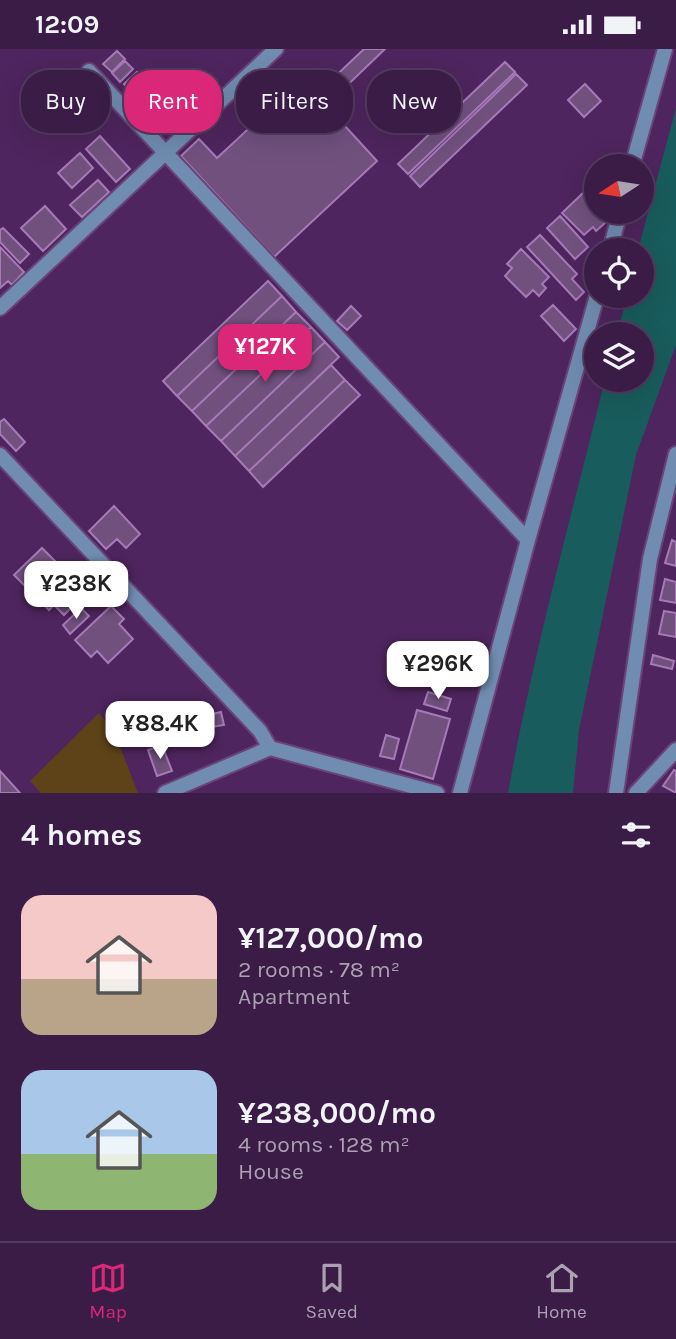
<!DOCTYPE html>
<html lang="en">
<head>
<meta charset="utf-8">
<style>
  body { margin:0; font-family:Karla,sans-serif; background:#41254d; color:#f1f3f6; height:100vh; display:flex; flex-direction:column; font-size:26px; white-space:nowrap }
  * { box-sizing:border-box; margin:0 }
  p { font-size:23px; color:#aba1b3 }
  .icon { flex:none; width:38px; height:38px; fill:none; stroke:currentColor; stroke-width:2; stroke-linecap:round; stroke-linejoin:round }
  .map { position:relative; height:744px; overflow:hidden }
  .drawer { display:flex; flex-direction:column; background:#3a1c46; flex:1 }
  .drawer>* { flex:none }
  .top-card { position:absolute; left:21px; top:21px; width:635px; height:63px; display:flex; gap:14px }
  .needle { width:46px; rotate:258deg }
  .buttons { position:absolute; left:584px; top:105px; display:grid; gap:14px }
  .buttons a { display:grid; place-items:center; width:70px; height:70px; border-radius:50%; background:#3a1c46; box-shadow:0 7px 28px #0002,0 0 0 2px #543a5f; font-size:35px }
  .price { position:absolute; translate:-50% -60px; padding:0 16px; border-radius:14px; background:#fff; color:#222; font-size:23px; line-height:46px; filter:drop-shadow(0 2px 4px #0008) }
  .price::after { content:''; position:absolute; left:50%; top:42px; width:21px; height:16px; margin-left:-10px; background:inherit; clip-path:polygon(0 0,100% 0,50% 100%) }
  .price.active { background:#db2777; color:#fff }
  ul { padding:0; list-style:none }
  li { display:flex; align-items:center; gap:21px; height:175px; padding:0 21px }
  li span { display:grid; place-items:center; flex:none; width:196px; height:140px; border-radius:21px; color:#555 }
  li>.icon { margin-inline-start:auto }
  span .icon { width:84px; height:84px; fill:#fffc; stroke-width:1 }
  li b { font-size:30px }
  h2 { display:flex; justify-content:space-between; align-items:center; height:84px; padding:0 21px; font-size:30px }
  .chip { padding:0 24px; border-radius:28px; background:#3a1c46; box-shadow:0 7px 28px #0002,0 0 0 2px #543a5f; font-size:24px; line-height:63px }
  .chip.active { background:#db2777; color:#fff }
  .status { display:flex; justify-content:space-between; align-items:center; height:49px; padding:0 35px; background:#3a1c46; direction:ltr }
  .status svg { height:19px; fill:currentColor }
  .dock { display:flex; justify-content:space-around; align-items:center; height:98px; border-top:2px solid #543a5f; background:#3a1c46; font-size:19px; color:#aba1b3 }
  .dock a { display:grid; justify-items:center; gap:4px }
  .dock .active { color:#db2777 }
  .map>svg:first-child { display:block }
</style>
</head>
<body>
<div class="status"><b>12:09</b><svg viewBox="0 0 49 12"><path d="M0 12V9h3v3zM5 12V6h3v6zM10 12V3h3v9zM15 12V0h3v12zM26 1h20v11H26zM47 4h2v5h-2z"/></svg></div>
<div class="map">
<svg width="676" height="744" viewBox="0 0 676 744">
  <rect width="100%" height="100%" fill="#4e255e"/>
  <path fill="#5e4319" d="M 99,664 L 115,685 L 138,744 L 41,744 L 30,732 Z"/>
  <path fill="#195c5d" d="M 676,59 L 676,296 L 636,406 L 579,681 L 573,744 L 508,744 C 533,605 571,468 605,331 L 642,331 L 642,285 L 617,285 L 627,247 L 642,247 L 642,201 L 638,201 Z"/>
  <path fill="#71507e" stroke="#a679b8" stroke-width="2" d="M 364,0 L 385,0 L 335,48 L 325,37 Z
    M 117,2 L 125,10 L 112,23 L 103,15 Z
    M 125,12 L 133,20 L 120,33 L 112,24 Z
    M 505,13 L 515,23 L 408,125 L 398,115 Z
    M 137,23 L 144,31 L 131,43 L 124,35 Z
    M 516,25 L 527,36 L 420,138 L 410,127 Z
    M 302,30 L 377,112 L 274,208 L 181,107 L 199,90 L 217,109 Z
    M 145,34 L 152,41 L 139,53 L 132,46 Z
    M 585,35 L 601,52 L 584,68 L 568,51 Z
    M 156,45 L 164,54 L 147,70 L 139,61 Z
    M 100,87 L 130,120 L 116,133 L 86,100 Z
    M 80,104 L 93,119 L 72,139 L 58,124 Z
    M 597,130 L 597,149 L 587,140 Z
    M 98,131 L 109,143 L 82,168 L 70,156 Z
    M 583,144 L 597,158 L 597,163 L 601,163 L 605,166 L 601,170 L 605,174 L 596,182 L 593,178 L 584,186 L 562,164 Z
    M 45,157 L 66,180 L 43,202 L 21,179 Z
    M 560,167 L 588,198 L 575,210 L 547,179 Z
    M 3,179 L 29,205 L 20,214 L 0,193 L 0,181 Z
    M 540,186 L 577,225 L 572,230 L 584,243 L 576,251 L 527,198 Z
    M 0,198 L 24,223 L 12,236 L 8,232 L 0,239 Z
    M 521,200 L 549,228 L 542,235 L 546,239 L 539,247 L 533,241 L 526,248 L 505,227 L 512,219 L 507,215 Z
    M 268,232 L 282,247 L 177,347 L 163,332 Z
    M 282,247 L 296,263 L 192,362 L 177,347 Z
    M 553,256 L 576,280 L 564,292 L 541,267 Z
    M 351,257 L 361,267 L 347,281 L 337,272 Z
    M 296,263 L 311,278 L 206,377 L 192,362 Z
    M 311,278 L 325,293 L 221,392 L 206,377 Z
    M 325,293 L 339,308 L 235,407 L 221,392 Z
    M 331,316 L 345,331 L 249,422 L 235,407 Z
    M 345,331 L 360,346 L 263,438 L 249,422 Z
    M 4,370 L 25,393 L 16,402 L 0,385 L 0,373 Z
    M 114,457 L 140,485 L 126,499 L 117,490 L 106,500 L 89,482 Z
    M 672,491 L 676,493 L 676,517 L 665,514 Z
    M 42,499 L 57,514 L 29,541 L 14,526 Z
    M 62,515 L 88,542 L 64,566 L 54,556 L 49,561 L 33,545 Z
    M 665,530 L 676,533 L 676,554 L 660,551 Z
    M 111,557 L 124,570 L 119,575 L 133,590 L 108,614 L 97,602 L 91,608 L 75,591 Z
    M 81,559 L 89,567 L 70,585 L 63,576 Z
    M 664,562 L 676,564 L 676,588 L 659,585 Z
    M 653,606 L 674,612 L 672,620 L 651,615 Z
    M 428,643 L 451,650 L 447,662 L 424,655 Z
    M 417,661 L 450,670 L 433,730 L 400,720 Z
    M 221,663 L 224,676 L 211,678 L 208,666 Z
    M 386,686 L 399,690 L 394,710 L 380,707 Z
    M 162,696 L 172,722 L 157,727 L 148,701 Z
    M 674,721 L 676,722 L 676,744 L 663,737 Z
    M 0,722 L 20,744 L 0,744 Z"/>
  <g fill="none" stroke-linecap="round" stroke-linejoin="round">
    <g stroke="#6a4479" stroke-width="18">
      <path id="minor" d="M 89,22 L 528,491
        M 632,117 L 665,0
        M 610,201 L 620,163
        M 0,259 L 276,0
        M 0,406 L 260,682 L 270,699
        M 165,744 L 270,699 L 437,744
        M 460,744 L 528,491 L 597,247
        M 616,744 L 650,510 L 676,405
        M 636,744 L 676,701"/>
    </g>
    <use href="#minor" stroke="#708cb0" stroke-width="14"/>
  </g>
</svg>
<div class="buttons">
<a><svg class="needle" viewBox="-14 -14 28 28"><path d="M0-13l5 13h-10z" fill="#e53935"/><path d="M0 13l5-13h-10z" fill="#aba1b3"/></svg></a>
<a><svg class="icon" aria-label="locate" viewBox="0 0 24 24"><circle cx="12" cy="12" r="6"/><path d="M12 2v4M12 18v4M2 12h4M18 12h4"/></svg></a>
<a><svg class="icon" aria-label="layers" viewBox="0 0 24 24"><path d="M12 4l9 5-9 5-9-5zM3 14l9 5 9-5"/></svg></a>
</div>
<b class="price active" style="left:265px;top:335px">¥127K</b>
<b class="price" style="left:76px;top:572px">¥238K</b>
<b class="price" style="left:438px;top:652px">¥296K</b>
<b class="price" style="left:160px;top:712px">¥88.4K</b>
<div class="top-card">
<a class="chip">Buy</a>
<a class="chip active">Rent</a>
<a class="chip">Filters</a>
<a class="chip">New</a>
</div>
</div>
<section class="drawer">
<h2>4 homes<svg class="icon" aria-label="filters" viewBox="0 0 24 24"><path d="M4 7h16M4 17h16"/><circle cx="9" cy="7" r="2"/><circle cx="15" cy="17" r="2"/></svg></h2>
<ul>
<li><span style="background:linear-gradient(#f6c9c9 60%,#b9a48a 0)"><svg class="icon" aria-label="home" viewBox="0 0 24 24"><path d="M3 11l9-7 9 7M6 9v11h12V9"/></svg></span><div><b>¥127,000/mo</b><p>2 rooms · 78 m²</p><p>Apartment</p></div></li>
<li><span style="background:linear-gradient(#a9c7e8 60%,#8fb573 0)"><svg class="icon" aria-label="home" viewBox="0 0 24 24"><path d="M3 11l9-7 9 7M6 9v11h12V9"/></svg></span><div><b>¥238,000/mo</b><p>4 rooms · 128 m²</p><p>House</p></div></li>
</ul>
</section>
<nav class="dock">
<a class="active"><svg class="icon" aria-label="map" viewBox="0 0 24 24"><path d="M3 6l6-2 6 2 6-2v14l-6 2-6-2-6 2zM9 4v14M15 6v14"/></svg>Map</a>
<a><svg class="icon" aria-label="saved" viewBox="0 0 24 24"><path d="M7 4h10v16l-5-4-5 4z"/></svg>Saved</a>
<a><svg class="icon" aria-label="home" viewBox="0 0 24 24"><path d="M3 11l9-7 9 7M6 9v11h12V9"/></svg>Home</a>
</nav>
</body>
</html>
